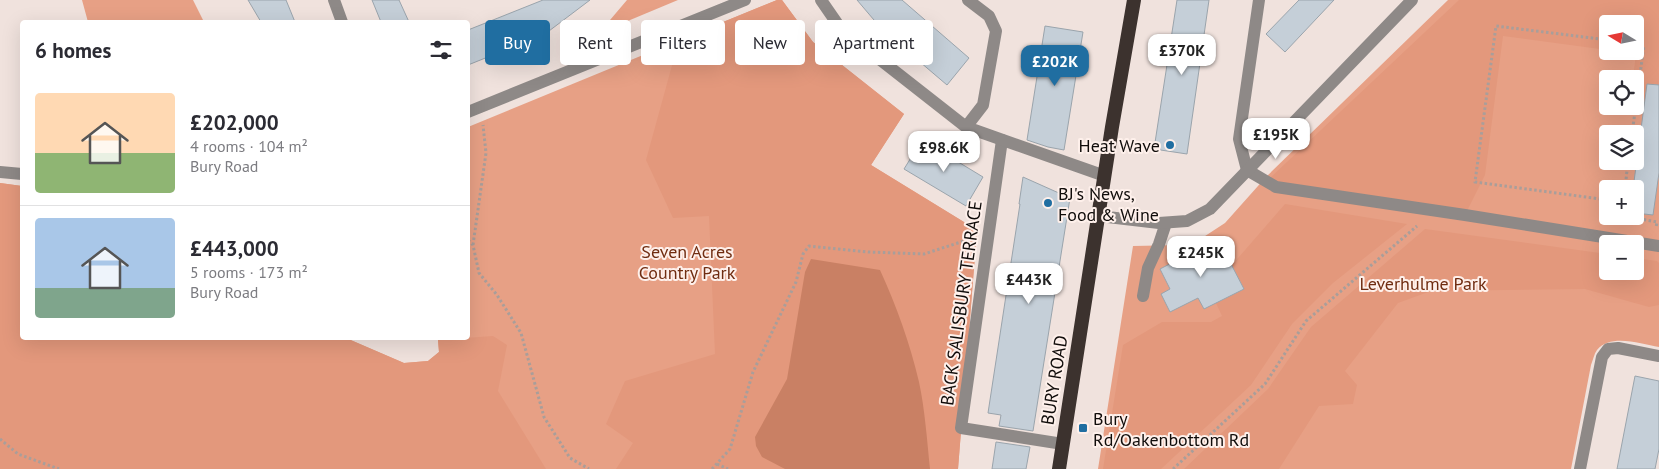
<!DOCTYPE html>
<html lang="en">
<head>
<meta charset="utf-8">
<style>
  body { margin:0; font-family:"PT Sans",sans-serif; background:#f2f2f3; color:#2b2b33; height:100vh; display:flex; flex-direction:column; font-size:19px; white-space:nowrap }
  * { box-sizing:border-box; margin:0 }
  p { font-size:16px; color:#7c7c81 }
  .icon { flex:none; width:28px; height:28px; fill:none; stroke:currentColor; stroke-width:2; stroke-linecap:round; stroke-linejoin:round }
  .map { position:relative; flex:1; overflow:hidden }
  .drawer { position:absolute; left:20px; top:20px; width:450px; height:320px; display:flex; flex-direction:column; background:#fff; border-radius:5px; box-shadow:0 5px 20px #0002 }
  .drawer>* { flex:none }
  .top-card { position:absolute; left:485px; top:20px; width:475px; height:45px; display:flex; gap:10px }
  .needle { width:32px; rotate:280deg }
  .controls { position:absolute; left:1599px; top:15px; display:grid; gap:10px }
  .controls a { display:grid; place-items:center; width:45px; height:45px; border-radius:5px; background:#fff; box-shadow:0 5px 20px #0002; font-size:25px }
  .price { position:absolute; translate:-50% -42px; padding:0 11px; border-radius:10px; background:#fff; color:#222; font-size:16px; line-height:32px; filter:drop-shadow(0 1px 2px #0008) }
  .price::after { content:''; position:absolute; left:50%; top:30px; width:15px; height:11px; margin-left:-8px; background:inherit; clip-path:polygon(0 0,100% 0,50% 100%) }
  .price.current { background:#206ea1; color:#fff }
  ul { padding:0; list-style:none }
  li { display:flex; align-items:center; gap:15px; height:125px; padding:0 15px }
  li+li { border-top:1px solid #e1e1e2 }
  li span { display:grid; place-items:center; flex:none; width:140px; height:100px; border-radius:5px; color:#555 }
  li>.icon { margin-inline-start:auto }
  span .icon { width:60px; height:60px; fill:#fffc; stroke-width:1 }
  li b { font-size:21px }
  h2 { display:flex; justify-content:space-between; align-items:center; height:60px; padding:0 15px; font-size:21px }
  .pill { padding:0 18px; border-radius:5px; background:#fff; box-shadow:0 5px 20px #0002; font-size:18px; line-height:45px }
  .pill.current { background:#206ea1; color:#fff }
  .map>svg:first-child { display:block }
</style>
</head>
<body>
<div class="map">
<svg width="1659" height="469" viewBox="0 0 1659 469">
  <rect width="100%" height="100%" fill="#f0e2dd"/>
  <path fill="#e7a085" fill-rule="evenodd" d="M 82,0 L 193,0 L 204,22 L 88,22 Z
    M 627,0 L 678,0 L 599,33 Z
    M 777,0 L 782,0 L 813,42 L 904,114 L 871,165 L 977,230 L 958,469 L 0,469 L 0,183 L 22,186 L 22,338 L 346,338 L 404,363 L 428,361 L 439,352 L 438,340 L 436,338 L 468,338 L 468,127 Z
    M 1448,0 L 1659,0 L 1659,347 C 1641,344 1611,333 1597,350 C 1594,354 1593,360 1591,365 L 1571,469 L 1098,469 L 1133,246 L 1182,245 L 1202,238 L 1225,223 L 1266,177 ZM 1608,24 L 1635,24 L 1635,51 L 1608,51 ZM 1608,79 L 1635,79 L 1635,106 L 1608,106 ZM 1608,134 L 1635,134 L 1635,161 L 1608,161 ZM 1608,189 L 1635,189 L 1635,216 L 1608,216 ZM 1608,244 L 1635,244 L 1635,271 L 1608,271 Z"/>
  <path fill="#e3987c" d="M 777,0 L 782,0 L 813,42 L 904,114 L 871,165 L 977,230 L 958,469 L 616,469 L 633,443 L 606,424 L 625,381 L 715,354 L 709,216 L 673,218 L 646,160 L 679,40 Z
    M 1459,0 L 1659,0 L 1659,118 L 1629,114 L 1630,106 L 1635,106 L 1635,79 L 1633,79 L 1636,53 L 1621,51 L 1635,51 L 1635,24 L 1608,24 L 1607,50 L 1503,36 L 1485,175 L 1465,215 L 1276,187 L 1269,179 Z
    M 0,183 L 22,186 L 22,338 L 346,338 L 404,363 L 428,361 L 439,352 L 438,340 L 493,336 L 507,345 L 498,391 L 546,469 L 0,469 Z
    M 1285,204 L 1407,224 L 1333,283 L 1292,324 L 1251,385 L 1161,469 L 1103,469 L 1123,345 L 1162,322 L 1211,322 L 1222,316 L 1216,303 L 1244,289 L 1232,265 Z
    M 1425,229 L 1607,254 L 1608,271 L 1635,271 L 1635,258 L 1657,261 L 1659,263 L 1659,305 L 1649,307 L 1585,289 L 1431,291 L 1398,303 L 1345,371 L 1357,385 L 1353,404 L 1319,406 L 1279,469 L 1184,469 L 1268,389 L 1311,327 Z"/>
  <path fill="#c98064" d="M 811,259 L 880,270 C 896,305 910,343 919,382 C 925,410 927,440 930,469 L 785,469 L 762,457 L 756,446 L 755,437 L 787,379 L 805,272 Z"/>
  <path fill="#c5cfd8" stroke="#9aa4ac" d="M 248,0 L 286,0 L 295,22 L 261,22 Z
    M 372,0 L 399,0 L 409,22 L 381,22 Z
    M 543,0 L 590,0 L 545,34 L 468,65 L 468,30 Z
    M 857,0 L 902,0 L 969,58 L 947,85 L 873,22 L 874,20 Z
    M 1177,0 L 1209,0 L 1187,154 L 1154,149 Z
    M 1299,0 L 1334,0 L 1285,52 L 1266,34 Z
    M 1045,26 L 1083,32 L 1064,150 L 1048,147 L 1027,140 Z
    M 1647,84 L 1659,85 L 1659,173 L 1653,215 L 1635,213 L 1635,189 L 1633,189 Z
    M 922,140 L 983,177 L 966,206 L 904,169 Z
    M 1023,177 L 1070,198 L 1033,431 L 999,426 L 1001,415 L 988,413 L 1020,204 L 1019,204 Z
    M 1218,239 L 1244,289 L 1204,309 L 1198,298 L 1170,312 L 1161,294 L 1170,289 L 1160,269 Z
    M 1635,376 L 1659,381 L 1659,449 L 1655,469 L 1617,469 Z
    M 996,442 L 1030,447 L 1026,469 L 992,469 Z"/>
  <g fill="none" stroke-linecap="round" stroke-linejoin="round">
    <path stroke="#a99e9a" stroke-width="3" stroke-dasharray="2.5 2.5" stroke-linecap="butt" d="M 1608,40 L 1496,26 L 1475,182 L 1608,200
      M 1632,134 L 1644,45 L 1635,44
      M 1625,189 L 1628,161
      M 1624,216 L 1657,222 L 1656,228
      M 468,240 L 473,245 L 479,273 L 497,295 L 521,333 L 544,417 L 570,458 L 589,469
      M 473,245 L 486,153 L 483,125
      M 0,439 L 18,454 L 59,469
      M 717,464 L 728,469
      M 712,469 L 730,449 L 753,372 L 796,282 L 803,254 L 809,246 L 868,252 L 924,254 L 970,239
      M 1173,469 L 1265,384 L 1306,321 L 1417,226"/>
    <path stroke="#8e8987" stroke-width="12" d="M 1259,0 L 1239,139 L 1247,170 L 1276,187 L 1465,215 L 1659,246
      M 1002,140 L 961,428 L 1063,444
      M 1143,296 L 1148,268 L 1159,244 L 1166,223
      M 1580,469 L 1602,357 L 1608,349 L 1618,348 L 1659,356"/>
    <path stroke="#8e8987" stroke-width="12" d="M 334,0 L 342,22
      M 821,0 L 841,29 L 966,127 L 1105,176
      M 468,112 L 745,0
      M 966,127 L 983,105 L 996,31 L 989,16 L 968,0
      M 0,172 L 22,174
      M 1099,216 L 1159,223 L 1187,221 L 1210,209 L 1412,0"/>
    <path stroke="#3c322e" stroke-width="14" d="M 1059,469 L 1112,127 L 1134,0"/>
  </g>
  <g fill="#206ea1" stroke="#fef0eb" stroke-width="2">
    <circle cx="1170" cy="145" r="5"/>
    <circle cx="1048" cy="203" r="5"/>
    <rect x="1078" y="423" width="10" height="10" rx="2.5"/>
  </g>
  <g text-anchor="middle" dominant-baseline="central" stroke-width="4" stroke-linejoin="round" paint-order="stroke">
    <g font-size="18" fill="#100c0a" stroke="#fef0eb" text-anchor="start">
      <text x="1160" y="145" text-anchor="end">Heat Wave</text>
      <text x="1058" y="193">BJ's News,<tspan x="1058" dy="21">Food &amp; Wine</tspan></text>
      <text x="1093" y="418">Bury<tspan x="1093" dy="21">Rd/Oakenbottom Rd</tspan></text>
    </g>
    <g font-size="18" fill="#702c10" stroke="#fef0eb">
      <text x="687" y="251">Seven Acres<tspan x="687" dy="21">Country Park</tspan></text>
      <text x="1423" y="283">Leverhulme Park</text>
    </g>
    <g font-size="18" fill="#100c0a" stroke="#fef0eb">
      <text transform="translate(961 303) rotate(-82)">BACK SALISBURY TERRACE</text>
      <text transform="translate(1054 380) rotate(-81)">BURY ROAD</text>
    </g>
  </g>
</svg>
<div class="controls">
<a><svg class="needle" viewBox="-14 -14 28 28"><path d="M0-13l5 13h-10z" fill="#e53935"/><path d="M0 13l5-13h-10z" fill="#7c7c81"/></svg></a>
<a><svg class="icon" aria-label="locate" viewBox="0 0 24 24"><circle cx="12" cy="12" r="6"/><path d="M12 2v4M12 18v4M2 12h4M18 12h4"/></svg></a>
<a><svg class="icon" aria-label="layers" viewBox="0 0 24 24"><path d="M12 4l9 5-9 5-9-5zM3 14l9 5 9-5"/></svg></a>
<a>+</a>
<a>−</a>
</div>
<b class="price" style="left:1182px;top:76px">£370K</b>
<b class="price current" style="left:1055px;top:87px">£202K</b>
<b class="price" style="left:1276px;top:160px">£195K</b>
<b class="price" style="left:944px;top:173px">£98.6K</b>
<b class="price" style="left:1201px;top:278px">£245K</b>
<b class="price" style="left:1029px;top:305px">£443K</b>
<div class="top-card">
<a class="pill current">Buy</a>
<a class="pill">Rent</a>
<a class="pill">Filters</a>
<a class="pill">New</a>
<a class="pill">Apartment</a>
</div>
<section class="drawer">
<h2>6 homes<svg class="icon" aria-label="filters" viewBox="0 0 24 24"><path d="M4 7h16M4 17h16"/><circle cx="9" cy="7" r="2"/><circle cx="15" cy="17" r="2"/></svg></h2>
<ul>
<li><span style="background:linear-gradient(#ffd9b3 60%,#8fb573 0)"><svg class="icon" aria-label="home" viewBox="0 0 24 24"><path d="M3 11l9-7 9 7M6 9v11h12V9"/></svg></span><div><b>£202,000</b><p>4 rooms · 104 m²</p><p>Bury Road</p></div></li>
<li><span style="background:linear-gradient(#a9c7e8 70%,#7fa58c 0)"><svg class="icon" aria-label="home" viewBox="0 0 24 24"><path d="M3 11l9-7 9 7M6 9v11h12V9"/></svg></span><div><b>£443,000</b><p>5 rooms · 173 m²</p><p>Bury Road</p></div></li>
</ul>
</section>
</div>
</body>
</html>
